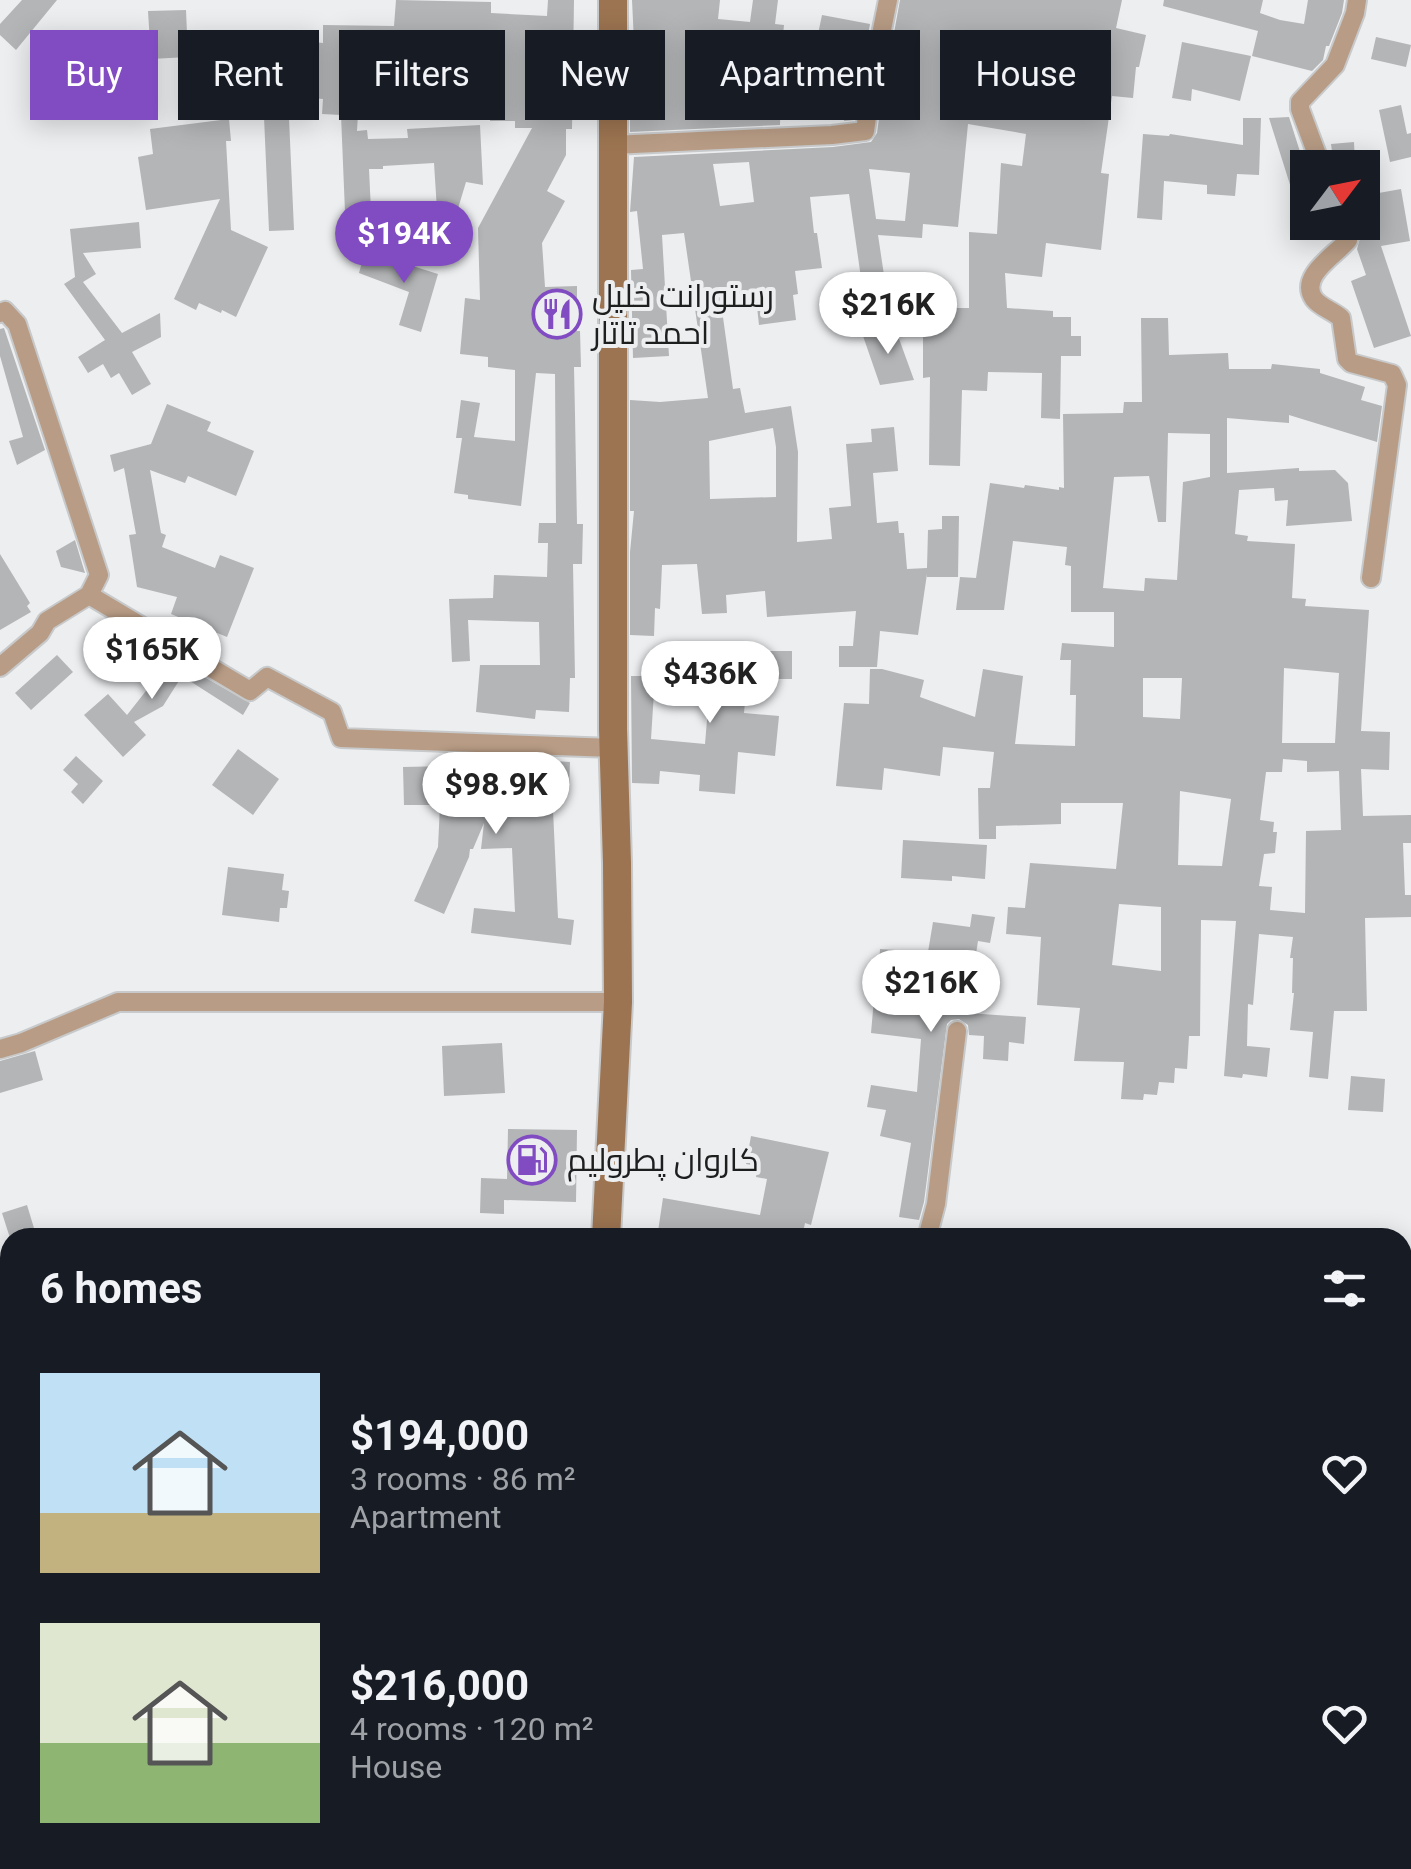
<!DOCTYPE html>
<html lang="en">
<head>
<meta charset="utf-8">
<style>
  body { margin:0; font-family:Roboto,Cairo,sans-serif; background:#242831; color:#f1f3f6; height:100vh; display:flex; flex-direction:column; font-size:38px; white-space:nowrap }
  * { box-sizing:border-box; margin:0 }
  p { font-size:32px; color:#9ea1a6 }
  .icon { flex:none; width:55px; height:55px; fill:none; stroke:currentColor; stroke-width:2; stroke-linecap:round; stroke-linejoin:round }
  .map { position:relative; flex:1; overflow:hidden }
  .panel { position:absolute; left:0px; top:1228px; width:1412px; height:642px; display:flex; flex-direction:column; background:#171b24; border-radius:30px 30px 0 0; box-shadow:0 5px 25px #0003 }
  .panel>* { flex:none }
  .top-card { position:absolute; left:30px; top:30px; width:1352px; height:90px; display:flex; gap:20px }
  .needle { width:65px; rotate:58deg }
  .buttons { position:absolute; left:1290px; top:150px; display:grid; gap:20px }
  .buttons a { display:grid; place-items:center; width:90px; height:90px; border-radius:0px; background:#171b24; box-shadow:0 5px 25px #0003; font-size:50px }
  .price { position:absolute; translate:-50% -85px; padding:0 22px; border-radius:35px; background:#fff; color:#222; font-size:32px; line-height:65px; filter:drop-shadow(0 2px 5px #0008) }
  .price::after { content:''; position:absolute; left:50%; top:60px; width:30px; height:22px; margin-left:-15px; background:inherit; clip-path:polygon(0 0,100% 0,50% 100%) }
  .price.on { background:#814bc2; color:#fff }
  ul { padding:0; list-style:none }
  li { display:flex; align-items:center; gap:30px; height:250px; padding:0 40px }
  li span { display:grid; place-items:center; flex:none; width:280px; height:200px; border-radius:0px; color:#555 }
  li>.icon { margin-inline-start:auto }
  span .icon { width:120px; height:120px; fill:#fffc; stroke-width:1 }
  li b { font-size:42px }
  h2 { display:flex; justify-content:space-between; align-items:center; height:120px; padding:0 40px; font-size:42px }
  .chip { padding:0 35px; border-radius:0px; background:#171b24; box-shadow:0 5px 25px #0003; font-size:35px; line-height:90px }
  .chip.on { background:#814bc2; color:#fff }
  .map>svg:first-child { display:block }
</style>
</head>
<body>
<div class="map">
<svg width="1411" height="1869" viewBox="0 0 1411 1869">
  <rect width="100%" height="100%" fill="#eceef0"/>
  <path fill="#b3b5b7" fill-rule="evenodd" d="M 22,0 L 57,0 L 16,50 L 0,35 L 0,24 Z
    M 396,0 L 491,2 L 491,13 L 547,16 L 548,0 L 574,0 L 572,129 L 566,129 L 566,155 L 547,191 L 565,201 L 542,243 L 545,287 L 577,286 L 577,331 L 580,331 L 581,367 L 574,367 L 575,415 L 577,524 L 583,524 L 582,564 L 573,564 L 575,678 L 570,678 L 569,712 L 536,710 L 535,719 L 476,712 L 480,665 L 540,665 L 539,622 L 468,620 L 470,661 L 452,662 L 449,599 L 493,598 L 494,575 L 547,577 L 548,543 L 538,543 L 539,523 L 556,523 L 555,374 L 536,373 L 521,506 L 468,499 L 468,495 L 454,493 L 462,438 L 456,438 L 461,400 L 480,403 L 474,437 L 515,441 L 515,370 L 488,367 L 488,357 L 460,354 L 465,298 L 480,300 L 478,228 L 532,128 L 515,128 L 515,121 L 490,121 L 491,106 L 446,103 L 447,78 L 395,75 L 393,99 L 359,96 L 357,131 L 367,130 L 368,139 L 408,138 L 407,129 L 480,125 L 483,185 L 466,182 L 453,225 L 438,226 L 434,163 L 383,166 L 383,169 L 369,169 L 371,211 L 345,212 L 341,115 L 322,114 L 323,99 L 288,96 L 294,230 L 269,231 L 264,117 L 241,118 L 236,86 L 292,79 L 293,64 L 301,64 L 303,41 L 323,43 L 323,25 L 394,26 Z
    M 632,0 L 720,0 L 718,19 L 750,22 L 753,0 L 778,0 L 775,24 L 784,25 L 782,46 L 814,53 L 822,15 L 870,24 L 854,120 L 844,121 L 849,86 L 781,71 L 780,125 L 630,132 L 630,63 L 635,63 Z
    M 900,0 L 1122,0 L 1116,28 L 1146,35 L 1139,67 L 1136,67 L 1133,98 L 1112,96 L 1101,173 L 1109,174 L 1101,250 L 1046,243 L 1042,277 L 1005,273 L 1007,308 L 1053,311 L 1053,317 L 1071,317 L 1071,336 L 1081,336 L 1081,356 L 1061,356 L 1060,419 L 1041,418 L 1042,373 L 988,372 L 987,391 L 962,390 L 960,466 L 929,465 L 930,377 L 923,378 L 923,308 L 969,308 L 969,232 L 997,234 L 1001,163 L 1022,166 L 1026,134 L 968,124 L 958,227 L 923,224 L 922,238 L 878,235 L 884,275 L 861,278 L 849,194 L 810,197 L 814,233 L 817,233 L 822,268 L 795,271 L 798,294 L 793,295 L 796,320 L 759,325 L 756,298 L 721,303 L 733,389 L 740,388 L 745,413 L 791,406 L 798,452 L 797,542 L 832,539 L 829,508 L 851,506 L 846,444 L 872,442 L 871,429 L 894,427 L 898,471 L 873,473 L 877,523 L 898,521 L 899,533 L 904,533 L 907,569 L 927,568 L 928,530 L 942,529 L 942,516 L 959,516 L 958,577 L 927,577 L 927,574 L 918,635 L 880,631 L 877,667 L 839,667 L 839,646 L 853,646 L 856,611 L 767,617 L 765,591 L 726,595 L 727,613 L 702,614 L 697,564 L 662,565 L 660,609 L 655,608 L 654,636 L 630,635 L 630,552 L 634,511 L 630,511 L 630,400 L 660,402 L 708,398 L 684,233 L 662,235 L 669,356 L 633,358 L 631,270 L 643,269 L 637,211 L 630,212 L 634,157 L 833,147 L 871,142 L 877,133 L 884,82 L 902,85 L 911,49 L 892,44 ZM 749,162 L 754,202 L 720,206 L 713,164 ZM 869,169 L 910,173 L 905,221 L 876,219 ZM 773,428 L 776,447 L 776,497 L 710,499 L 709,441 Z
    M 1164,0 L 1263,0 L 1260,13 L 1280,20 L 1304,24 L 1308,0 L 1344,0 L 1342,13 L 1329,46 L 1326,46 L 1323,60 L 1312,71 L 1252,56 L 1258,31 L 1163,6 Z
    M 186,10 L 188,57 L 151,59 L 148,11 Z
    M 1376,37 L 1411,45 L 1406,67 L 1371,59 Z
    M 1182,42 L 1251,56 L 1240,101 L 1192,89 L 1191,101 L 1172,98 Z
    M 1401,105 L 1407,134 L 1411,133 L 1411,157 L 1390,162 L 1379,110 Z
    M 1289,117 L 1308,177 L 1308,186 L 1292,191 L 1269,118 Z
    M 1243,118 L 1261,118 L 1259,175 L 1237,174 L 1235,196 L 1207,194 L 1207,185 L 1164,181 L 1162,220 L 1137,218 L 1143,134 L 1169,136 L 1170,134 L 1243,145 Z
    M 229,119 L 231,141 L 226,141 L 231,230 L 268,247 L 236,317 L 222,310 L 221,313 L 199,303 L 196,310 L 174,299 L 220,199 L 146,210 L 138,157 L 153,154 L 150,129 Z
    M 1354,142 L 1355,164 L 1334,166 L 1331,144 Z
    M 1401,189 L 1410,241 L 1381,246 L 1411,336 L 1374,348 L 1351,281 L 1366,275 L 1357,249 L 1360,238 L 1356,222 L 1362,222 L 1362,196 Z
    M 139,222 L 141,248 L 83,253 L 96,274 L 83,282 L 122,333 L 160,313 L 161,337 L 132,352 L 151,384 L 132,395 L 119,373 L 111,378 L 103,364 L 88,373 L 78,357 L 105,340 L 64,284 L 75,277 L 70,229 Z
    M 365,251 L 438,274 L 421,332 L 399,325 L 409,292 L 359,273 Z
    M 1141,318 L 1168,318 L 1169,355 L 1228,353 L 1229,369 L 1271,369 L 1272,364 L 1320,369 L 1320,373 L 1365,387 L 1361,400 L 1382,406 L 1377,442 L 1289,415 L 1289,423 L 1227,418 L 1227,473 L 1299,468 L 1299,471 L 1335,470 L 1348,483 L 1352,521 L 1286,526 L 1288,500 L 1275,501 L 1274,488 L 1239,490 L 1235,534 L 1248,536 L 1247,541 L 1295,544 L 1292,598 L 1306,599 L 1305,606 L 1369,610 L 1361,731 L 1390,732 L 1389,770 L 1361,769 L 1363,816 L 1411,815 L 1411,843 L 1403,843 L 1405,895 L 1411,895 L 1411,917 L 1365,918 L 1367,1011 L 1334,1011 L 1328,1079 L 1309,1077 L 1313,1032 L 1290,1030 L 1294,993 L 1292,993 L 1293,958 L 1290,958 L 1293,937 L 1259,934 L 1253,1005 L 1248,1004 L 1247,1046 L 1270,1048 L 1267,1077 L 1243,1074 L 1242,1078 L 1224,1076 L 1236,921 L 1201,920 L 1200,1036 L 1189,1036 L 1187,1069 L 1175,1068 L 1174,1083 L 1159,1082 L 1157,1095 L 1144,1094 L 1143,1100 L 1121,1099 L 1124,1062 L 1074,1061 L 1080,1008 L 1037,1005 L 1041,937 L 1006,934 L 1008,907 L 1025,908 L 1030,863 L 1116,869 L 1123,803 L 1061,803 L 1061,824 L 996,826 L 996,839 L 979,839 L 978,788 L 990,788 L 994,752 L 943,747 L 940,776 L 884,768 L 882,790 L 836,786 L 844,703 L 869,704 L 870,669 L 882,669 L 924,680 L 920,697 L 975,717 L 983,669 L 1023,676 L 1015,744 L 1075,746 L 1076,695 L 1070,695 L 1071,660 L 1060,660 L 1062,643 L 1114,647 L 1114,612 L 1071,612 L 1071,566 L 1065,565 L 1067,547 L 1013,541 L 1004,610 L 956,610 L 960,577 L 976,578 L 990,483 L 1024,488 L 1025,485 L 1059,490 L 1059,487 L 1064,488 L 1063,414 L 1123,413 L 1124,402 L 1142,402 ZM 1168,433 L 1210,434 L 1210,477 L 1183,482 L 1177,580 L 1145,578 L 1144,591 L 1103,588 L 1114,477 L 1149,476 L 1158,522 L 1166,522 ZM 1284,668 L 1339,673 L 1335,743 L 1282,743 ZM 1143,678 L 1182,678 L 1180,719 L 1143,717 ZM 1283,759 L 1307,761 L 1307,772 L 1339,771 L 1341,830 L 1306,831 L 1305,913 L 1270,910 L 1272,887 L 1259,886 L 1264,854 L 1275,853 L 1277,832 L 1273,832 L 1274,822 L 1260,820 L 1266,772 L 1282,772 ZM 1180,791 L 1231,799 L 1222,866 L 1178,865 ZM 1119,904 L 1161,907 L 1161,971 L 1112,965 Z
    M 894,325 L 914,380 L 880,385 L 863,336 Z
    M 4,328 L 45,450 L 17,465 L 9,441 L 23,437 L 0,356 L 0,329 Z
    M 167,404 L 211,422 L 207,431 L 254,451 L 236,496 L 188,476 L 185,483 L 150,470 L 161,533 L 166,535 L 162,547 L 215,568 L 220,555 L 254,568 L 227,637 L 171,614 L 177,597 L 137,587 L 129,535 L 136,534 L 124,468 L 114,472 L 110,455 L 151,444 Z
    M 75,540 L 85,573 L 61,567 L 56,551 Z
    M 0,554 L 30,603 L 27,606 L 31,612 L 0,630 Z
    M 157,650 L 250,703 L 243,715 L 182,676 L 163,706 L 134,722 L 146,735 L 123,757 L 84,715 L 108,694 L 127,715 L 153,682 L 142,675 Z
    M 726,651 L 792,651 L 792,679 L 747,679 L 744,713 L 779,716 L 775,756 L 738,752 L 735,794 L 699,791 L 700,775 L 660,771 L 659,784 L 632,783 L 631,676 L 655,676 L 651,739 L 705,744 L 709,696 L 712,697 L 713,683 L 724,685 Z
    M 57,655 L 73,672 L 31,710 L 15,693 Z
    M 238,749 L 279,779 L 253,815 L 212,785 Z
    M 449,754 L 570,762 L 569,789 L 552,788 L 558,918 L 574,920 L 571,945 L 471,933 L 474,908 L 515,912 L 512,848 L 481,849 L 484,823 L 473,849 L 470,849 L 469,857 L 444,914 L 414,901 L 438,847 L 440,805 L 404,805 L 403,767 L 449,766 Z
    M 76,756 L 103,781 L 83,804 L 71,792 L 78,784 L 63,770 Z
    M 903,840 L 987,845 L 985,879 L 952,876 L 952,881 L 901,878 Z
    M 228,867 L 284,874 L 282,890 L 289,891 L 287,908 L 280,908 L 279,922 L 222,915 Z
    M 972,914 L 995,917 L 990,943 L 978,941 L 973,973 L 971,973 L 967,1013 L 1026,1017 L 1024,1044 L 1009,1042 L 1008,1061 L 983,1059 L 984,1036 L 969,1035 L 968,1025 L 959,1019 L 951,1020 L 947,1024 L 924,1202 L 919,1220 L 899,1217 L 911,1143 L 880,1136 L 886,1110 L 867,1107 L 871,1085 L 917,1092 L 921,1039 L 871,1033 L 874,999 L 877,1000 L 880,949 L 928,952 L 933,922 L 970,927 Z
    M 502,1043 L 505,1093 L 444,1096 L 442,1046 Z
    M 35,1051 L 43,1080 L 0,1093 L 0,1061 Z
    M 1351,1076 L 1385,1079 L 1383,1112 L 1348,1110 Z
    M 508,1129 L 577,1130 L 576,1202 L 504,1200 L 504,1214 L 480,1213 L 481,1178 L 507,1179 Z
    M 751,1136 L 829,1152 L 811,1225 L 805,1223 L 802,1238 L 657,1238 L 663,1198 L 760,1215 L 767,1179 L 756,1177 L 758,1167 L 746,1164 Z
    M 27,1205 L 37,1238 L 10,1238 L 2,1213 Z"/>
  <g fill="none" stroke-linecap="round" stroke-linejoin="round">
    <g stroke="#c7c9ca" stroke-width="22">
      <path id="street" d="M 612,145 L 832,135 L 865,131 L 873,74 L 888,0
        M 1322,168 L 1300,109 L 1300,102 L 1335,65 L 1355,13 L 1357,0
        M 1343,222 L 1348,240 C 1336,255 1298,276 1314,299 C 1320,307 1333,311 1341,318 L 1347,359 L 1351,363 L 1392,374 L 1397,385 L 1371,578
        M 0,313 L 5,311 L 17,324 L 99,575 L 89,595 L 47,621 L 40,633 L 0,667
        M 89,595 L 250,691 L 267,677 L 332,712 L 341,738 L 613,748
        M 0,1049 L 21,1043 L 118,1002 L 618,1002
        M 927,1238 L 936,1204 L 957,1031"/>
    </g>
    <g stroke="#c7c9ca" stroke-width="32">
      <path id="secondary" d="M 606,1238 L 618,1002 L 617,863 L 613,729 L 613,0
        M 609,1860 L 610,1869"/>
    </g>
    <use href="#street" stroke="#b89c85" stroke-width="18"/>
    <use href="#secondary" stroke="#9c7451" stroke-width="28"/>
  </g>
  <defs>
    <g id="restaurant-ring" transform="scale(2.5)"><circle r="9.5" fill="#eceef0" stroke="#814bc2" stroke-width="1.5"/><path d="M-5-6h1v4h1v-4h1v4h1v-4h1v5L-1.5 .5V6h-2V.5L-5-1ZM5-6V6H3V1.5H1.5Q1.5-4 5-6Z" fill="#814bc2"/></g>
    <g id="fuel-ring" transform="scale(2.5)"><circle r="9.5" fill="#eceef0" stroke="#814bc2" stroke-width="1.5"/><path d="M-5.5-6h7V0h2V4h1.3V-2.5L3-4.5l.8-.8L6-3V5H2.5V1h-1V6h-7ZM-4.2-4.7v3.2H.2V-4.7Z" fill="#814bc2"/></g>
  </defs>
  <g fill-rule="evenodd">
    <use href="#restaurant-ring" x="557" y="314"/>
    <use href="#fuel-ring" x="532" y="1160"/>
  </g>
  <g text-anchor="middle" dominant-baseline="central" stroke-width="8" stroke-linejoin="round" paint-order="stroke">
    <g font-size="32" fill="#1d1e1e" stroke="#eceef0" text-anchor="start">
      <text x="592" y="296">رستورانت خلیل<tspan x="592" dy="37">احمد تاتار</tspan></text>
      <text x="567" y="1160">کاروان پطرولیم</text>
    </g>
  </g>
</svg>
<div class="buttons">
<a><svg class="needle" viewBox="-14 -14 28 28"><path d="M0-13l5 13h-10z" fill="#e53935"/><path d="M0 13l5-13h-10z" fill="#9ea1a6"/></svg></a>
</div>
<b class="price on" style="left:404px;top:286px">$194K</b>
<b class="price" style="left:888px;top:357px">$216K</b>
<b class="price" style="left:152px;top:702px">$165K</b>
<b class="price" style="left:710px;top:726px">$436K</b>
<b class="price" style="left:496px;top:837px">$98.9K</b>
<b class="price" style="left:931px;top:1035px">$216K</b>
<div class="top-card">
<a class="chip on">Buy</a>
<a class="chip">Rent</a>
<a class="chip">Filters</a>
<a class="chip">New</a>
<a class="chip">Apartment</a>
<a class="chip">House</a>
</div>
<section class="panel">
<h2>6 homes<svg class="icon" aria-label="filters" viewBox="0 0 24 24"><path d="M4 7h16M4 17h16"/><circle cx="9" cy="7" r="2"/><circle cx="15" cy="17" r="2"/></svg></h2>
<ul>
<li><span style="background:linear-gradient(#bfe0f5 70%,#c2b280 0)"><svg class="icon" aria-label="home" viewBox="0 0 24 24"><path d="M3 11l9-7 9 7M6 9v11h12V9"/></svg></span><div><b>$194,000</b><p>3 rooms · 86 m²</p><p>Apartment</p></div><svg class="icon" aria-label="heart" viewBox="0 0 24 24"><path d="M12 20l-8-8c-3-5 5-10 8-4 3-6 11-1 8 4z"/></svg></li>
<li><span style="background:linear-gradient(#dfe7d0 60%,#8fb573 0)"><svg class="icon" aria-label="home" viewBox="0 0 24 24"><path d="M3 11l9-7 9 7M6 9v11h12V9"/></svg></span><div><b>$216,000</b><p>4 rooms · 120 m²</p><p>House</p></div><svg class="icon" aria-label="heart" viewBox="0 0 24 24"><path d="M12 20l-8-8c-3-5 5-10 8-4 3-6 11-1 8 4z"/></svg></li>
</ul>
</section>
</div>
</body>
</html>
